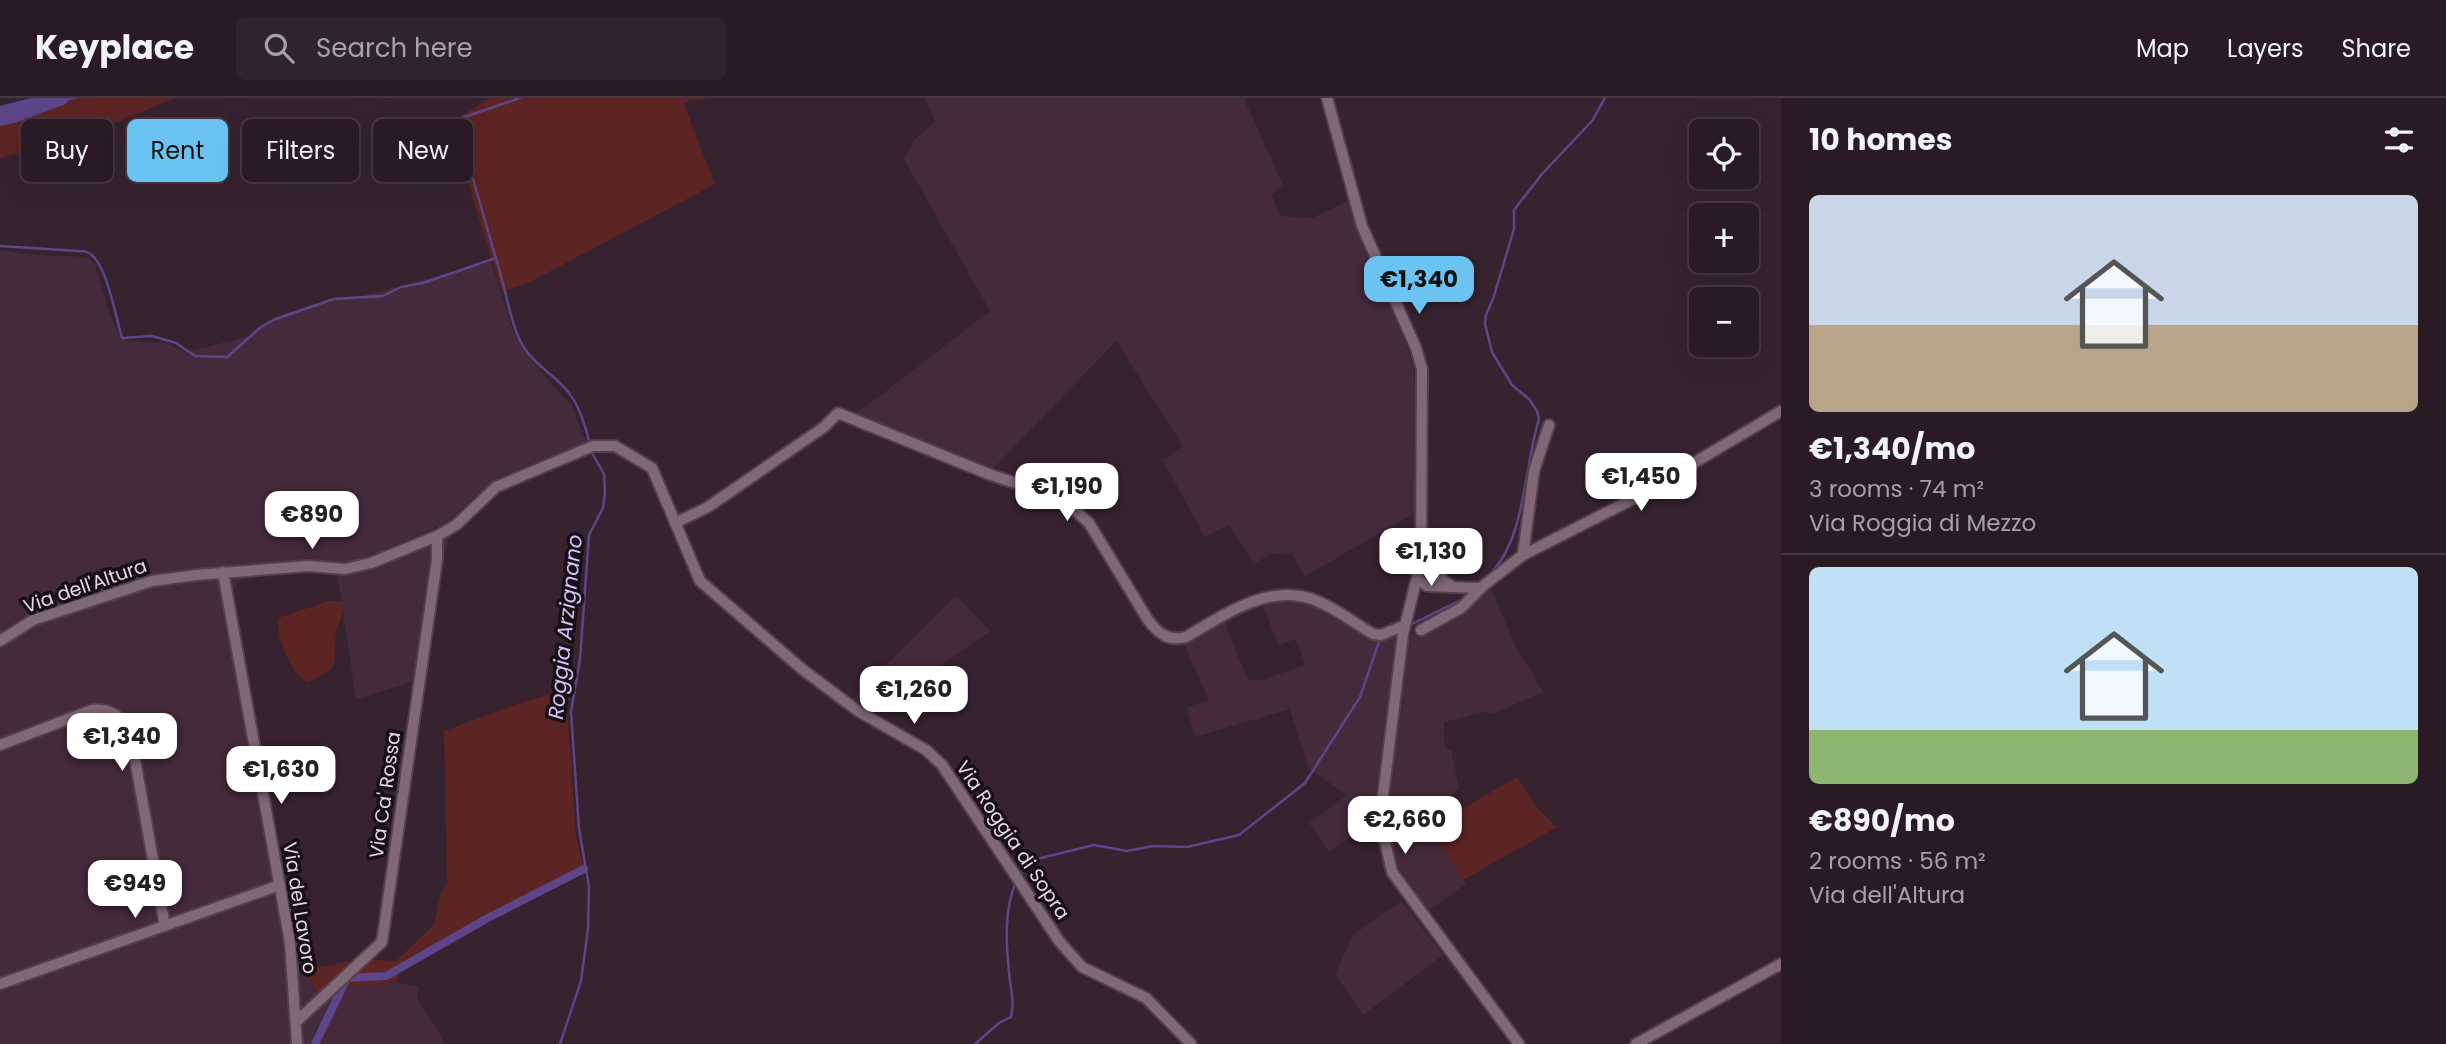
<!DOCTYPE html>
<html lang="en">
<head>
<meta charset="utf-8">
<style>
  body { margin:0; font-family:Poppins,sans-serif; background:#31232c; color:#f1f3f6; height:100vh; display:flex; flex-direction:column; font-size:26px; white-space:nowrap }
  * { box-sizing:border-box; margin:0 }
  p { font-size:23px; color:#a5a1a6 }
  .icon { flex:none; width:38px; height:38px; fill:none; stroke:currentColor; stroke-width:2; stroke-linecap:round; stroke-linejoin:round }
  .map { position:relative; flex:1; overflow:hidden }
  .panel { display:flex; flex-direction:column; background:#291a24; width:665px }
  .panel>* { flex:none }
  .top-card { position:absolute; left:21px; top:21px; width:665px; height:63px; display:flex; gap:14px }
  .buttons { position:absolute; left:1689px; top:21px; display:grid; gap:14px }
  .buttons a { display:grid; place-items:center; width:70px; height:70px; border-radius:10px; background:#291a24; box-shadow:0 7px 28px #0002,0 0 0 2px #453841; font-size:35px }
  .price { position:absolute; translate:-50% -60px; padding:0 16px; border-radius:14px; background:#fff; color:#222; font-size:23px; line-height:46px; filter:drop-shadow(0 2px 4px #0008) }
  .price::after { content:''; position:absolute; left:50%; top:42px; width:21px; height:16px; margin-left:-10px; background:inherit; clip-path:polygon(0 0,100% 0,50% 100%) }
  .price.active { background:#6ac3f1; color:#111 }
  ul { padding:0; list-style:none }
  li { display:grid; align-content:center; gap:14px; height:371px; padding:0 28px }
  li+li { border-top:2px solid #453841 }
  li span { display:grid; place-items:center; height:217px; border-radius:10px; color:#555 }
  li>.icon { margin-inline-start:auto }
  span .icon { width:126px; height:126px; fill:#fffc; stroke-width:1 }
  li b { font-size:30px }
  h2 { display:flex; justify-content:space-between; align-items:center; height:84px; padding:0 28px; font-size:30px }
  .tag { padding:0 24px; border-radius:10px; background:#291a24; box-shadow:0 7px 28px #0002,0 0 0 2px #453841; font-size:24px; line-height:63px }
  .tag.active { background:#6ac3f1; color:#111 }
  header { display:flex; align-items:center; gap:42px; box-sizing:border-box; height:98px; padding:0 35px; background:#291a24; border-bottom:2px solid #453841 }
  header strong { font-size:33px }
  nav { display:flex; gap:38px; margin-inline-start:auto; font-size:24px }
  .search { width:490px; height:63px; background:#31232c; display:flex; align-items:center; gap:18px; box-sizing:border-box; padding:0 24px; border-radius:10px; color:#a5a1a6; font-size:26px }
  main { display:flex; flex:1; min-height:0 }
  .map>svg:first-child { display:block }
</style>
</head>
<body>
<header>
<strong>Keyplace</strong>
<div class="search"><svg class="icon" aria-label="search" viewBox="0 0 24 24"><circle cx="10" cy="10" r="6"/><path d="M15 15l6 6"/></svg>Search here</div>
<nav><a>Map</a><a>Layers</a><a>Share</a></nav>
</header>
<main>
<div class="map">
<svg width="1781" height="946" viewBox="0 0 1781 946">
  <rect width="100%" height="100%" fill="#372330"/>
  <path fill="#452a3c" d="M 926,0 L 1246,0 L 1244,1 L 1283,87 L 1271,97 L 1281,118 L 1312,120 L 1348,103 L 1357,133 L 1407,248 L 1413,271 L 1417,298 L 1417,414 L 1305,478 L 1293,457 L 1272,455 L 1254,466 L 1229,426 L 1205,439 L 1163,363 L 1183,348 L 1116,243 L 992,372 L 855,317 L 990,213 L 904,61 L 914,42 L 935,24 Z
    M 0,152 L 37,157 L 88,159 L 95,166 L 110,217 L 121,242 L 165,245 L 185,254 L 247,239 L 259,228 L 281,217 L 332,200 L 362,198 L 491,164 L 513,232 L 533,265 L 571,307 L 586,344 L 496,380 L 444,426 L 377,455 L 357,462 L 339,474 L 450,435 L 416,583 L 356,601 L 337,474 L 302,473 L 244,478 L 230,495 L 289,832 L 300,873 L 306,872 L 319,902 L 347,890 L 396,884 L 419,889 L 417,901 L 442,939 L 443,946 L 0,946 Z
    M 1491,491 L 1515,547 L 1543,594 L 1495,615 L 1485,614 L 1444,624 L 1444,643 L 1447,652 L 1451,652 L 1459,690 L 1449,698 L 1457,714 L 1440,747 L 1466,786 L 1426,814 L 1395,771 L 1385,732 L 1405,571 L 1401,570 L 1404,546 L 1409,543 L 1410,537 L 1422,534 L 1469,508 Z
    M 956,497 L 990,533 L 936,571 L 929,575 L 917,574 L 902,587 L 900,586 L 866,610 L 853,600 Z
    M 1275,500 L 1313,505 L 1382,541 L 1396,537 L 1372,724 L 1329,754 L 1309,725 L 1347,697 L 1308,670 L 1290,611 L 1195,639 L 1187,609 L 1209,602 L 1183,544 L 1226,522 L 1228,534 L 1248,582 L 1262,582 L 1305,567 L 1296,541 L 1278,547 L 1262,504 Z
    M 1401,803 L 1443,857 L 1363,917 L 1335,876 L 1353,837 Z"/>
  <path fill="#5c2423" d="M 78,0 L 175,0 L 82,39 L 0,60 L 0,21 Z
    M 491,0 L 707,0 L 683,4 L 715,86 L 532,183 L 502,194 L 451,29 L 455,22 Z
    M 329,503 L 341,503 L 343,514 L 336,533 L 334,566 L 330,572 L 309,584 C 292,581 275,535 278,520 Z
    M 572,591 L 567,605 L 576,739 L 585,774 L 525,800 L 401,871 L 396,884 L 347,890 L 319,902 L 306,872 L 360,861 L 396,863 L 434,827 L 441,795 L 447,784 L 444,633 L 526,603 Z
    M 1517,679 L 1537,710 L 1557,729 L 1463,782 L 1440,747 L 1457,714 Z"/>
  <path fill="#5c4689" d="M 31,0 L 78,0 L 0,21 L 0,8 Z"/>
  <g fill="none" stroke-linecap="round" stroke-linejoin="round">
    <path stroke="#5c4689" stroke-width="2.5" d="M 520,0 L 456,22 C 470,72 485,121 499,171 C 506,194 509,216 518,238 C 529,264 546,270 564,289 C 579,305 585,326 590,347
      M 0,148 L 78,153 C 81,153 85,153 89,155 C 107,165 116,221 122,240 L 152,238 L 176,245 L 195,258 L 227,259 L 260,230 L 273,222 L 334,201 L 383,198 L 401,189 L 423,185 L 496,160
      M 1492,474 C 1526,437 1524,369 1539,321 L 1537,313 L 1529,301 L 1512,287 L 1492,254 L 1485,226 L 1486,217 L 1493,201 L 1514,131 L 1514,112 L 1542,76 L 1592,23 L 1605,0
      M 1408,528 L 1465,500
      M 1019,778 L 1033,762 L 1094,747 L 1127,753 L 1153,748 L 1187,749 L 1239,737 L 1305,685 L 1360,599 L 1380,541
      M 560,946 L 581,883 L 588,831 L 589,789 L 579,731 L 571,614 L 580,561 L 589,437 L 603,410 L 605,395 L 604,376 L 591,353
      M 975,946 L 999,925 L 1011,919 C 1015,903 1010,890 1009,874 C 1006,845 1004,811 1016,784"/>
    <path stroke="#5c4689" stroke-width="8" d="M 315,946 L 347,880 L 386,878 L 486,821 L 584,771"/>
    <path stroke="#5c4689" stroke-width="14" d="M 0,21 L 14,18 L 62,0"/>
    <g stroke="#52404c" stroke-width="14">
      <path id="minor" d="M 1327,0 L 1362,128 L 1416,250 L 1422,271 L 1421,463 L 1403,536 L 1382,706 L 1383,735 L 1392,774 L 1519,946
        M 675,425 L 708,409 L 824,329 L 838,315 L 991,377 L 1049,396 L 1066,404 L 1089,425 L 1148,522 C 1158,535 1168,544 1186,539 C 1224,517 1271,483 1317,503 C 1337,511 1354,525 1373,536 L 1381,537 L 1405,527
        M 1423,455 L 1431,473 L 1453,489
        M 1523,457 L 1534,373 L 1549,327
        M 223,474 L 290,845 L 297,946
        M 1417,480 L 1427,488 L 1480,490
        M 1421,532 L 1461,510 L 1484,487 L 1523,457 L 1635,400 L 1781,313
        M 0,543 L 33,522 L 152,483 L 196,477 L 308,468 L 345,471 L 371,465 L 437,438 L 456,427 L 496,389 L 593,348 L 615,348 L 652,370 L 700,483 L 802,571 L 858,613 L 926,652 L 942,667 L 1059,843 L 1082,869 L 1146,900 L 1191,946
        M 0,647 L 92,612 C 110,610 122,618 130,634 L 165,828
        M 0,886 L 280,787
        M 296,924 L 382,844 L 437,462 L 437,438
        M 1636,946 L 1781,866"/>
    </g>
    <use href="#minor" stroke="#806877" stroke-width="10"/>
  </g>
  <g text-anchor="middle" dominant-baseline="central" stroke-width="7" stroke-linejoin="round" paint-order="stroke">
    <g font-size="19" fill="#e6d8e1" stroke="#190f15">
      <text transform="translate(85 488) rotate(-19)">Via dell'Altura</text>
      <text transform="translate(385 697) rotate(-82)">Via Ca' Rossa</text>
      <text transform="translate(1013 742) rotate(56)">Via Roggia di Sopra</text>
      <text transform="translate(300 810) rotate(81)">Via del Lavoro</text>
    </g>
    <g font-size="21" font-style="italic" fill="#d3c2fd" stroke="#190f15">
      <text transform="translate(565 529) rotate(-84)">Roggia Arzignano</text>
    </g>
  </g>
</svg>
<div class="buttons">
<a><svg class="icon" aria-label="locate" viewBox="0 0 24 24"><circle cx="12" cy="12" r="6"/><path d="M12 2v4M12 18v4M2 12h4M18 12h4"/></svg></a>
<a>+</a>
<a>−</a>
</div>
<b class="price active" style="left:1419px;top:218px">€1,340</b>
<b class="price" style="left:1641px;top:415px">€1,450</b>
<b class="price" style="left:1067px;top:425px">€1,190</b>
<b class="price" style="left:312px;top:453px">€890</b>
<b class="price" style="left:1431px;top:490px">€1,130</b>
<b class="price" style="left:914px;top:628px">€1,260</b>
<b class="price" style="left:122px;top:675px">€1,340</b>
<b class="price" style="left:281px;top:708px">€1,630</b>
<b class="price" style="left:1405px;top:758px">€2,660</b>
<b class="price" style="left:135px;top:822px">€949</b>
<div class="top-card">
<a class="tag">Buy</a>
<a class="tag active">Rent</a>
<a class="tag">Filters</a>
<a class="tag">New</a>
</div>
</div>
<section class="panel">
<h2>10 homes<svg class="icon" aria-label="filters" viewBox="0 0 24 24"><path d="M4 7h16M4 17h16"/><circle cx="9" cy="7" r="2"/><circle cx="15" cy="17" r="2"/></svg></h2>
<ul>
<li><span style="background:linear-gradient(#c9d6e8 60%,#b9a48a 0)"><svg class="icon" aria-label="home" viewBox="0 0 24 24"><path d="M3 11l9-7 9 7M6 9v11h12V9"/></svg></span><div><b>€1,340/mo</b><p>3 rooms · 74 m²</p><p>Via Roggia di Mezzo</p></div></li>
<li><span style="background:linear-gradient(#bfe0f5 75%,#8fb573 0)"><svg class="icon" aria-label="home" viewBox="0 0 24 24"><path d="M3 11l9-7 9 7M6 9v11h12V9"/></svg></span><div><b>€890/mo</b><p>2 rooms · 56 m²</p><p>Via dell'Altura</p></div></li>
</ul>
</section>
</main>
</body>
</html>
